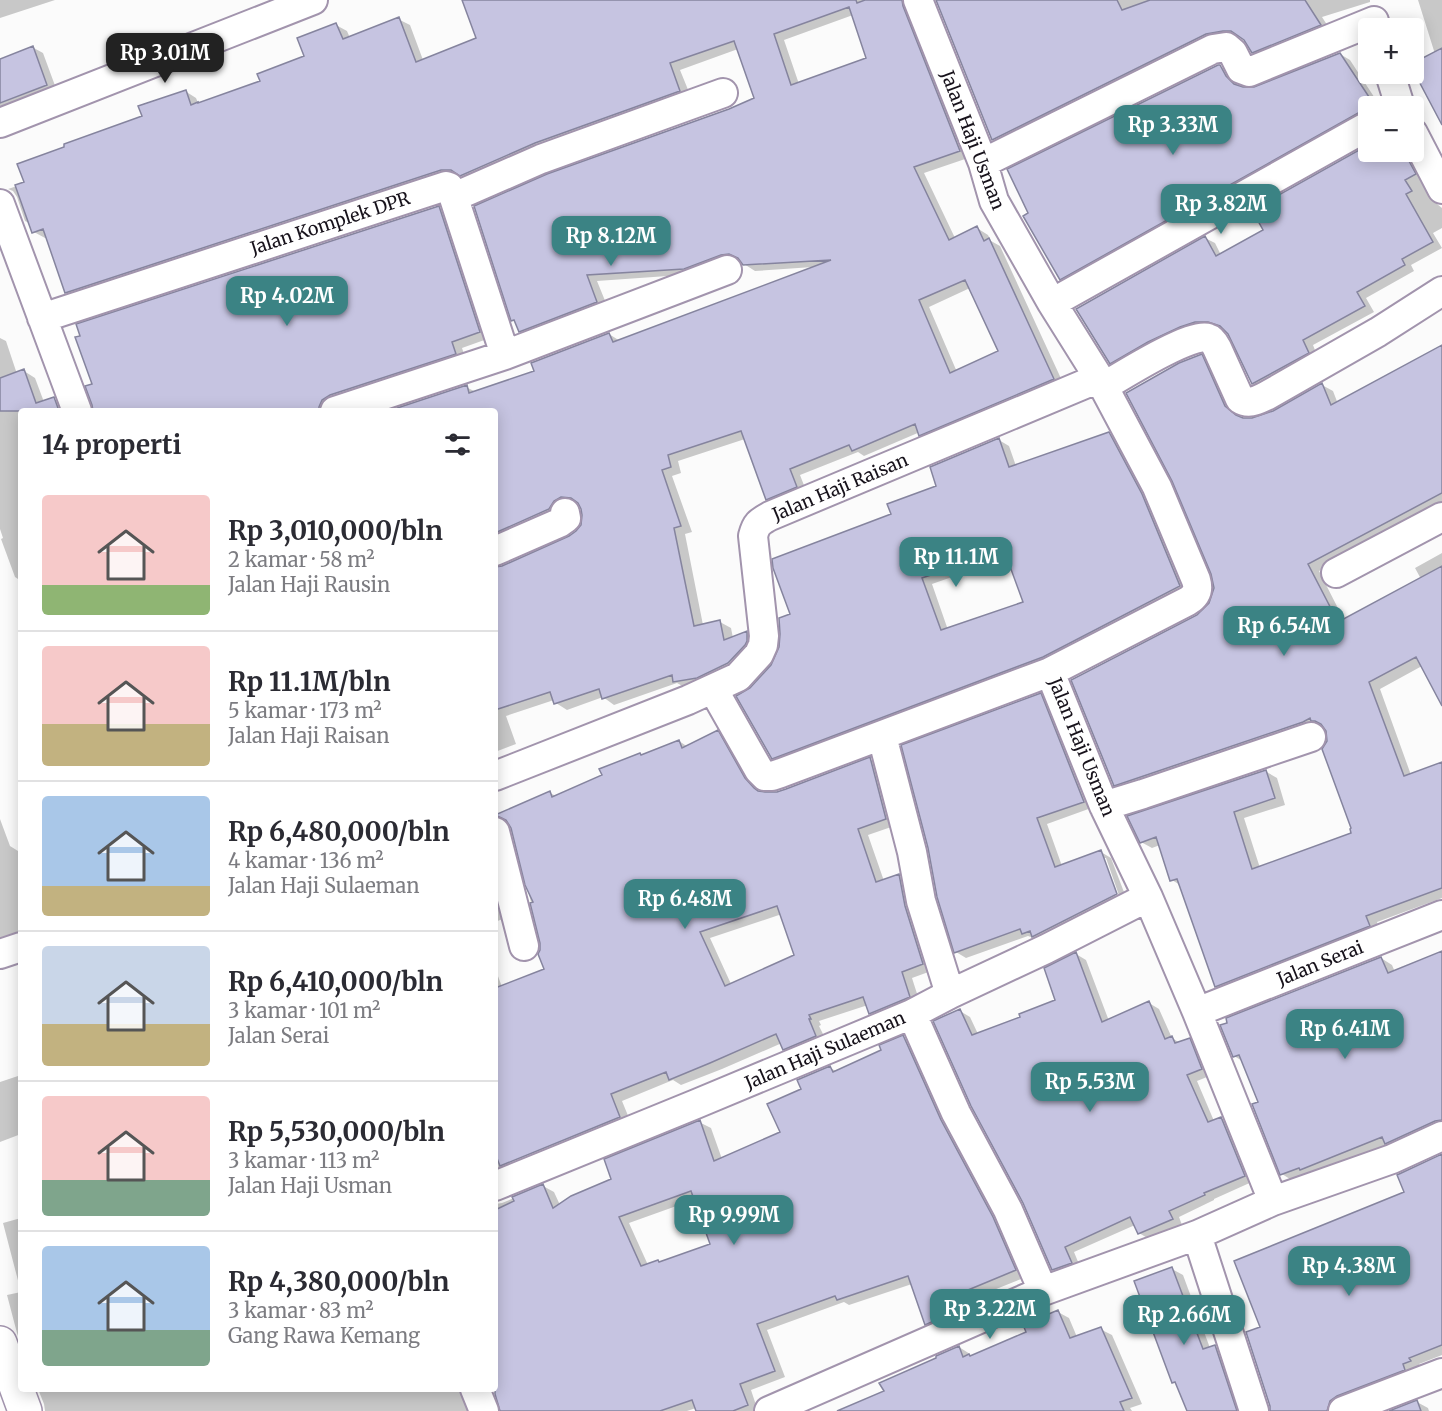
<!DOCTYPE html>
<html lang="id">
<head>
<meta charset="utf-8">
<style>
  body { margin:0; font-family:Merriweather,serif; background:#f7f7f7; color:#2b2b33; height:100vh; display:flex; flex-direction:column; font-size:22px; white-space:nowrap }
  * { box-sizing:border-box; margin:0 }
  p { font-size:20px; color:#7c7c81 }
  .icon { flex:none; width:33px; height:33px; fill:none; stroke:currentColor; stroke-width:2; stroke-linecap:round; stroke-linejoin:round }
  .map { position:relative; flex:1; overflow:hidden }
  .details { position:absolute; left:18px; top:408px; width:480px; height:984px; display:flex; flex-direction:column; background:#fff; border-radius:6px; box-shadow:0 3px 15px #0003 }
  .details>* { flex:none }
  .buttons { position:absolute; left:1358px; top:18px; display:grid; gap:12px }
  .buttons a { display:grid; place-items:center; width:66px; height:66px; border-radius:6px; background:#fff; box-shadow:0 3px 15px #0003; font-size:30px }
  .price { position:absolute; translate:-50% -51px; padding:0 14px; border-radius:12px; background:#3b8384; color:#fff; font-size:20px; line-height:39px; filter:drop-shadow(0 2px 3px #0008) }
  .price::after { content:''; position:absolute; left:50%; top:36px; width:18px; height:14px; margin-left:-9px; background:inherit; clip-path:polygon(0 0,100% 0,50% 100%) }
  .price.on { background:#222; color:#fff }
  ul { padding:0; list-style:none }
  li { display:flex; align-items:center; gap:18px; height:150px; padding:0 24px }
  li+li { border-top:2px solid #e1e1e2 }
  li span { display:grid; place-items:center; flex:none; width:168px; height:120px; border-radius:6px; color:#555 }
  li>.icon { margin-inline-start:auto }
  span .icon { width:72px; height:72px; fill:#fffc; stroke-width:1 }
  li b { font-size:26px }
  h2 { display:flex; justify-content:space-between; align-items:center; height:72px; padding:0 24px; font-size:26px }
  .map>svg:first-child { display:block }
</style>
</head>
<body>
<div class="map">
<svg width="1442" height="1411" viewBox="0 0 1442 1411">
  <rect width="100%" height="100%" fill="#fbfbfb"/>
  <path fill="#0003" fill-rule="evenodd" d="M 0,0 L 55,0 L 0,18 Z
    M 463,0 L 914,0 L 971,157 L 924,173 L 955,238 L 977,228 L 988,235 L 991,241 L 1000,246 L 1064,385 L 931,441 L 920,435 L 920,432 L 864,456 L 858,452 L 800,475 L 807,493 L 779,505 L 768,499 L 745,439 L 678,461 L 681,473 L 672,476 L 692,532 L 685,534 L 703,625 L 720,622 L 731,628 L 733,638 L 747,632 L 757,639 L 739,669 L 686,688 L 677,683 L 614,705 L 603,697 L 567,710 L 556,703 L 554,700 L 506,716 L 516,744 L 495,752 L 495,569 L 501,568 L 577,533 L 582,525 L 584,515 L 579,503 L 574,502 L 495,546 L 495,411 L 393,411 L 466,387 L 476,392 L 536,372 L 609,334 L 620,341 L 813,267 L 755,271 L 744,264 L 741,259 L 733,260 L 696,274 L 597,281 L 608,308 L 531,337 L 520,331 L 516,322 L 513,320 L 729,110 L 756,99 L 738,49 L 680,70 L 691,97 L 473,182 L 463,176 L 453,176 L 77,299 L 66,292 L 47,237 L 45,238 L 34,232 L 31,224 L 25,221 L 17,197 L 13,191 L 8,189 L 26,183 L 144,117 L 185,91 L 196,98 L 199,105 L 261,82 L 306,57 L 336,25 L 347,31 L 350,38 L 398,19 L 410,25 L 423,60 L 478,39 ZM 853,15 L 868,59 L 799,84 L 784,40 ZM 970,288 L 1000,352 L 957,372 L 929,307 Z
    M 937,0 L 1370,0 L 1370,2 L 1322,17 L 1331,31 L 1264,59 L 1253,52 L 1245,39 L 1241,37 L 1236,36 L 1218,40 L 1004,146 L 993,139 Z
    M 1418,0 L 1442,0 L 1442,122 L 1413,67 L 1413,65 L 1435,54 Z
    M 32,47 L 43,53 L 57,91 L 0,111 L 0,60 Z
    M 1340,54 L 1350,60 L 1380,106 L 1368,106 L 1368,118 L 1071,285 L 1061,279 L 1220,66 L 1230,72 L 1236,84 L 1241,88 L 1255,89 Z
    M 1368,147 L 1368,152 L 1410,152 L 1437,204 L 1442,208 L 1442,228 L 1433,233 L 1442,248 L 1411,265 L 1414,271 L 1366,298 L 1374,312 L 1313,345 L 1318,358 L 1263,389 L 1253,383 L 1231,336 L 1225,328 L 1210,326 L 1121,369 L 1111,363 L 1205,238 L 1215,243 L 1221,255 L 1265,230 Z
    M 439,207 L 450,214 L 490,338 L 462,348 L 466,360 L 331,411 L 95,411 Z
    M 0,338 L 6,341 L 17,374 L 24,371 L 35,378 L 44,402 L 54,399 L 65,405 L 67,411 L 21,411 L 21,581 L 15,577 L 1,539 L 3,538 L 0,529 Z
    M 1442,347 L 1442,505 L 1319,571 L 1344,620 L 1421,579 L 1415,568 L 1442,553 L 1442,689 L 1422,666 L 1380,689 L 1411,775 L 1442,764 L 1442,898 L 1377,922 L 1380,932 L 1227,993 L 1216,986 L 1180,885 L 1172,880 L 1160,845 L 1152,848 L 1141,842 L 1265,771 L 1277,778 L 1285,805 L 1244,818 L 1260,868 L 1353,834 L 1329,741 L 1328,731 L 1321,725 L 1315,728 L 1126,791 L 1115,785 L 1197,617 L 1209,606 L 1215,585 L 1202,356 L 1213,363 L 1236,414 L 1241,418 L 1249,420 L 1263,417 L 1322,385 L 1333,391 L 1338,404 Z
    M 1109,433 L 1119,439 L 1190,592 L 1054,662 L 783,764 L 773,758 L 751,690 L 773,666 L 792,614 L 893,515 L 938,487 L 999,440 L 1009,446 L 1016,466 ZM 1009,557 L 1025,603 L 948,630 L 932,584 Z
    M 1041,695 L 1051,701 L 1094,807 L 1047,824 L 1062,866 L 1101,852 L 1111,858 L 1127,900 L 1044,942 L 1028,936 L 966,958 L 956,952 ZM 1102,858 L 1106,858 L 1121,901 L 1118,902 Z
    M 718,732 L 729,739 L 756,786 L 762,794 L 777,793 L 870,759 L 881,765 L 897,825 L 868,835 L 884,881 L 899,876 L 910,882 L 934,970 L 912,978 L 920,1003 L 881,1019 L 870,1013 L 868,1005 L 819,1021 L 821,1025 L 819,1026 L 827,1042 L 795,1055 L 784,1049 L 782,1043 L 722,1069 L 681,1085 L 673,1080 L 622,1101 L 631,1123 L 495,1181 L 495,968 L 502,987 L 546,970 L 541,942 L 512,827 L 509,822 L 505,822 L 496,816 L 550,793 L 556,796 L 604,775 L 642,756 L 679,741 L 688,747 ZM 782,914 L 796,956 L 731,984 L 710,938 Z
    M 0,819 L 10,846 L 18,851 L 21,850 L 21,939 L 0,948 Z
    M 495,864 L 508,917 L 495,922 Z
    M 1442,953 L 1442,1129 L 1397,1149 L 1388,1144 L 1312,1175 L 1293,1181 L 1282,1174 L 1260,1103 L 1244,1062 L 1234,1056 L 1381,958 L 1392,965 L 1395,972 Z
    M 1076,954 L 1086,960 L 1109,1021 L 1149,1003 L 1159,1009 L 1172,1038 L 1180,1043 L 1189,1039 L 1200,1045 L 1212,1075 L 1197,1081 L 1214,1121 L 1221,1118 L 1231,1124 L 1254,1181 L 1214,1199 L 1214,1200 L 1179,1217 L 1182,1225 L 1149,1239 L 1139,1233 L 1135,1225 L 1074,1252 L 1081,1269 L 1064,1275 L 1053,1269 L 960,1011 L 970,1017 L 978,1034 L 1022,1017 L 1057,1001 Z
    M 903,1037 L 914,1044 L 1026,1277 L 954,1306 L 959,1321 L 937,1330 L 926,1324 L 912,1284 L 849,1305 L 844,1302 L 767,1330 L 785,1377 L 751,1390 L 758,1411 L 698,1411 L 696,1408 L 687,1411 L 501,1411 L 501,1404 L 494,1389 L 495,1204 L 502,1203 L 543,1186 L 554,1192 L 560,1205 L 613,1179 L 699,1122 L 711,1128 L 722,1159 L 782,1133 L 803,1090 L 830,1068 L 836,1071 L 883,1051 ZM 696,1199 L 712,1245 L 660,1263 L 658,1261 L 648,1265 L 629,1223 Z
    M 21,1075 L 21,1134 L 0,1142 L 0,1082 Z
    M 1442,1156 L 1442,1355 L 1419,1364 L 1421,1367 L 1339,1411 L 1271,1411 L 1261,1328 L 1406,1193 Z
    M 21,1218 L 21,1344 L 17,1333 L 7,1295 L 21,1292 L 3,1223 Z
    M 1172,1269 L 1183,1275 L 1210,1348 L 1215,1346 L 1226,1353 L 1245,1411 L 1188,1411 L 1177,1384 L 1174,1382 Z
    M 1058,1312 L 1069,1318 L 1077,1337 L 1100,1329 L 1112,1335 L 1142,1404 L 1130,1408 L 1132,1411 L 859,1411 L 886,1392 L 959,1347 L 970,1354 L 971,1357 L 1028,1333 Z
    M 38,1389 L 471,1389 L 474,1411 L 45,1411 L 44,1404 Z
    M 1417,1402 L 1428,1408 L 1429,1411 L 1393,1411 Z"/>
  <path fill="#c6c4e1" stroke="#85849e" stroke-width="1.5" fill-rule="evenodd" d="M 462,0 L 856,0 L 857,3 L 865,0 L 902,0 L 903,6 L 960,151 L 914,167 L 949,240 L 977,226 L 984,241 L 989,238 L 1054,379 L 919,436 L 915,424 L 852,451 L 849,445 L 790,469 L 797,487 L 766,500 L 741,431 L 668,455 L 671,467 L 662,470 L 681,526 L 674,528 L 694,626 L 720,620 L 724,640 L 747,631 L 747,641 L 745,645 L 728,663 L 697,678 L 673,682 L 672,675 L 602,699 L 599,689 L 554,704 L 550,692 L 495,710 L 495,567 L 502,566 L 569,536 L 576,531 L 581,525 L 582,515 L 581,509 L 578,503 L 571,498 L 561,497 L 554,501 L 549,509 L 495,533 L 495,411 L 388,411 L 467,385 L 469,393 L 534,371 L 531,363 L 609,333 L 613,342 L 831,260 L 743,265 L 738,258 L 729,254 L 721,255 L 684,269 L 587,275 L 597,302 L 519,332 L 514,320 L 511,321 L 474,206 L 547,174 L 729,109 L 754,98 L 734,41 L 670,63 L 680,91 L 535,143 L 460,176 L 451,170 L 441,170 L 65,293 L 43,229 L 32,233 L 15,185 L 24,182 L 17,164 L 64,147 L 64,144 L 142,116 L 138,106 L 186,90 L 191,105 L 198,102 L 198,103 L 260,81 L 257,74 L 304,56 L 297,38 L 336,23 L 343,39 L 399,17 L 416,62 L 476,38 ZM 849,7 L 866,58 L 791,85 L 774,34 ZM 965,280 L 998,351 L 950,373 L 919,300 Z
    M 936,0 L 1117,0 L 1122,10 L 1150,0 L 1305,0 L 1321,25 L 1252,53 L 1244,40 L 1231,31 L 1223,31 L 1206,34 L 992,140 Z
    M 33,46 L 47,85 L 0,103 L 0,59 Z
    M 1442,48 L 1442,125 L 1413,70 L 1413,63 Z
    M 1340,53 L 1375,106 L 1368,106 L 1368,110 L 1360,112 L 1060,280 L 1023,216 L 1028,213 L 1007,169 L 1218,65 L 1220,65 L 1226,76 L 1234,84 L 1243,87 L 1254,87 Z
    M 1368,145 L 1368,152 L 1404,152 L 1416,174 L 1405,180 L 1412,191 L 1406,194 L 1433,242 L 1402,259 L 1405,265 L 1357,292 L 1365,306 L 1303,340 L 1309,353 L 1252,384 L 1228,334 L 1220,326 L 1208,322 L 1195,322 L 1180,327 L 1148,342 L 1110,364 L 1076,309 L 1205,236 L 1216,256 L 1263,230 L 1252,210 Z
    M 439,206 L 480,332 L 452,342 L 456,354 L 330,395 L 322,400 L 319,407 L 319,411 L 93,411 L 92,405 L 85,386 L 92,384 L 75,337 L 80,336 L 76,324 Z
    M 1442,345 L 1442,493 L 1308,564 L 1338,622 L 1442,566 L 1442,706 L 1416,657 L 1369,682 L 1404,776 L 1442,762 L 1442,888 L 1366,916 L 1370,926 L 1215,987 L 1177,879 L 1170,881 L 1156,837 L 1140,843 L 1127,816 L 1266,770 L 1275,798 L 1234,812 L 1252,869 L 1351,833 L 1350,829 L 1351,828 L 1322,749 L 1327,741 L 1326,731 L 1321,724 L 1315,721 L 1311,721 L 1310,718 L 1303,722 L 1114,786 L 1071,680 L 1197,615 L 1209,603 L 1214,588 L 1211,574 L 1172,481 L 1126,393 L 1179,363 L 1202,354 L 1225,406 L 1236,415 L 1243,418 L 1252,418 L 1273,411 L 1322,383 L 1331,405 Z
    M 24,369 L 36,403 L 54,397 L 59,411 L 0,411 L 0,378 Z
    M 1109,432 L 1142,494 L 1180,586 L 1043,657 L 772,759 L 736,696 L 750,688 L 771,665 L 779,647 L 780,634 L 779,618 L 790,614 L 773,568 L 772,559 L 891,514 L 887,504 L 936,486 L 930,467 L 999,438 L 1009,467 ZM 1004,550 L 1023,602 L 941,630 L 922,578 Z
    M 1041,693 L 1084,802 L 1037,818 L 1055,867 L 1101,850 L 1117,894 L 1032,937 L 1030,931 L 1022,934 L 1020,929 L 954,953 L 937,897 L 928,848 L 901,745 Z
    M 718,730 L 745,778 L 754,788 L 758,791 L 765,792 L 777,792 L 786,789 L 870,757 L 886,819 L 858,829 L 876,882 L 899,874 L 905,906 L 923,964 L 902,972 L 910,997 L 869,1014 L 863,997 L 809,1015 L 811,1019 L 809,1019 L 816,1036 L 783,1050 L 776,1034 L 710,1063 L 669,1080 L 666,1072 L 611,1094 L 620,1117 L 500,1166 L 495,1153 L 495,988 L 544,969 L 538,954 L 540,950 L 540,943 L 530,903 L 533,902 L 525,885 L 511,828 L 506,820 L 495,815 L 550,791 L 552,797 L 602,775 L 599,769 L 640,753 L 641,755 L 679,740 L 682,748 ZM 777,906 L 794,955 L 725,986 L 700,932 Z
    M 1442,951 L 1442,1120 L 1435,1121 L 1385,1144 L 1382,1137 L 1300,1170 L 1299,1168 L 1280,1175 L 1252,1104 L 1258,1102 L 1239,1055 L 1233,1057 L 1220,1025 L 1227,1023 L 1226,1018 L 1381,957 L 1388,973 Z
    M 1076,952 L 1102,1022 L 1149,1001 L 1165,1039 L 1172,1036 L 1175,1043 L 1190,1038 L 1202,1069 L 1187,1075 L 1208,1122 L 1221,1117 L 1245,1176 L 1204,1193 L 1205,1195 L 1169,1211 L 1173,1219 L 1138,1234 L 1130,1217 L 1065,1247 L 1072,1263 L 1052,1270 L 1023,1203 L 971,1106 L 933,1021 L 960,1009 L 972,1035 L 1020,1017 L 1019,1014 L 1055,1000 L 1044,968 Z
    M 903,1035 L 941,1120 L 993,1217 L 1016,1270 L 944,1300 L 949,1314 L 925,1325 L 908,1276 L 837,1300 L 835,1296 L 757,1324 L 775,1371 L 740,1384 L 748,1405 L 733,1411 L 696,1411 L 692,1400 L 660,1411 L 500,1411 L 495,1394 L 495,1210 L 514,1201 L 512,1197 L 543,1184 L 553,1208 L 571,1196 L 611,1179 L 604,1159 L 700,1120 L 714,1161 L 780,1132 L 767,1104 L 801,1089 L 797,1080 L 830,1066 L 833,1072 L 881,1050 L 879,1045 ZM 691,1191 L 710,1244 L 659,1262 L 658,1260 L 641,1266 L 619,1217 Z
    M 1442,1154 L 1442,1345 L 1409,1358 L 1411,1361 L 1403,1364 L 1405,1370 L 1337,1396 L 1330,1401 L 1327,1411 L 1270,1411 L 1270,1406 L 1246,1332 L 1260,1327 L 1234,1261 L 1404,1192 L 1397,1175 Z
    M 1172,1267 L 1203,1349 L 1215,1345 L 1237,1411 L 1187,1411 L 1175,1382 L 1172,1383 L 1134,1281 Z
    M 1058,1310 L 1070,1338 L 1101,1327 L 1132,1398 L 1120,1402 L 1124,1411 L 837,1411 L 884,1391 L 879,1383 L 936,1358 L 936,1356 L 959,1346 L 963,1357 L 969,1354 L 970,1356 L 1026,1332 L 1023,1325 Z
    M 1417,1400 L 1421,1411 L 1389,1411 Z"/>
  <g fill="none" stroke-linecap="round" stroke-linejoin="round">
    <g stroke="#a294ad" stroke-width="32">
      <path id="minor" d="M 1390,74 L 1400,106
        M 0,123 L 313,0
        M 1413,133 L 1442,189
        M 983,163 L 1213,49 L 1226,47 L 1233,53 L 1241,69 L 1249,72 L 1374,21
        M 454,197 L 541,159 L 723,93
        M 0,204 L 77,411
        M 1052,303 L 1368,126
        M 42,318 L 446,186 L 449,187 L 452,192 L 505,355
        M 1103,387 C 1120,377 1191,332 1208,338 C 1212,339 1215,344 1217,348 L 1240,399 C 1249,405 1257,400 1266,396 L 1378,332 L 1442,291
        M 335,411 L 505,355 L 727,270
        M 495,551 L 559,523 L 566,518 L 565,513
        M 1336,573 L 1442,517
        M 713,689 L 759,770 L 765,776 L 772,776 L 781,773 L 1050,672
        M 882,736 L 912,852 L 921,901 L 950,994
        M 495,776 L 688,700 L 738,677 L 759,654 L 763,645 L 764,636 L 753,536 C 756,524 759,522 770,516 L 1099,378
        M 1104,806 L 1143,794 L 1311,737
        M 495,832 L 524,946
        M 0,954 L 21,947
        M 1197,1012 L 1442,915
        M 912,1014 L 927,1048 L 956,1113 L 1008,1210 L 1043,1291
        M 495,1186 L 696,1104 L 912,1014 L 950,994 L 1046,949 L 1148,897
        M 1273,1201 L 1392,1159 L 1442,1136
        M 1197,1235 L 1254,1411
        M 475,1389 L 484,1411
        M 769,1411 L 1043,1291 L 1197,1235 L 1273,1201 L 1197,1012 L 1148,897 L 1104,806 L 1050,672 L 1188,601 C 1196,596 1199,590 1196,580 L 1157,487 L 1099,378 L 1052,303 L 994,201 L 983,163 L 918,0
        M 1343,1411 L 1442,1373"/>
    </g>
    <g stroke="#a294ad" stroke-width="36">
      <path id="primary" d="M 0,1343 L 25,1411"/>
    </g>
    <use href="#minor" stroke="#fff" stroke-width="28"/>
    <use href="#primary" stroke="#fff" stroke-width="33"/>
  </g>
  <g text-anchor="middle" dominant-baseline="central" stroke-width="5" stroke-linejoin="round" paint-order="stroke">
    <g font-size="18" fill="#17121b" stroke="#fff">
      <text transform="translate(973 140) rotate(69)">Jalan Haji Usman</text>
      <text transform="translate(330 223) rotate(-18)">Jalan Komplek DPR</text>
      <text transform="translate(840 487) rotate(-23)">Jalan Haji Raisan</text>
      <text transform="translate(1082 747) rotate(68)">Jalan Haji Usman</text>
      <text transform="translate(1320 963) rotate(-22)">Jalan Serai</text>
      <text transform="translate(825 1050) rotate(-23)">Jalan Haji Sulaeman</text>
    </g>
  </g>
</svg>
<div class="buttons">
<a>+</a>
<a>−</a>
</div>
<b class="price on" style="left:165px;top:84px">Rp 3.01M</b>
<b class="price" style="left:1173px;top:156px">Rp 3.33M</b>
<b class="price" style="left:1221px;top:235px">Rp 3.82M</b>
<b class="price" style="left:611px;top:267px">Rp 8.12M</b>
<b class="price" style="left:287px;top:327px">Rp 4.02M</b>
<b class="price" style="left:956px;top:588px">Rp 11.1M</b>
<b class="price" style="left:1284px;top:657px">Rp 6.54M</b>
<b class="price" style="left:685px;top:930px">Rp 6.48M</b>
<b class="price" style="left:1345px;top:1060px">Rp 6.41M</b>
<b class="price" style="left:1090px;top:1113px">Rp 5.53M</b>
<b class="price" style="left:734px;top:1246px">Rp 9.99M</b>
<b class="price" style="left:1349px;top:1297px">Rp 4.38M</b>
<b class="price" style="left:990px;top:1340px">Rp 3.22M</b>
<b class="price" style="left:1184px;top:1346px">Rp 2.66M</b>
<section class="details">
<h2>14 properti<svg class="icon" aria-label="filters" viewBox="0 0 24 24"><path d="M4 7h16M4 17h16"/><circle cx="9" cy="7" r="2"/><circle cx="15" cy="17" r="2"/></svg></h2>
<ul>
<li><span style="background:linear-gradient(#f6c9c9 75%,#8fb573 0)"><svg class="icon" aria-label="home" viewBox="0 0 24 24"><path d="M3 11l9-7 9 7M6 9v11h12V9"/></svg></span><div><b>Rp 3,010,000/bln</b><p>2 kamar · 58 m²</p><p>Jalan Haji Rausin</p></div></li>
<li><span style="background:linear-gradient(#f6c9c9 65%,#c2b280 0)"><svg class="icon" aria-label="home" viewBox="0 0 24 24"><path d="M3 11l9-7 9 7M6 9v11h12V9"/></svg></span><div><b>Rp 11.1M/bln</b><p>5 kamar · 173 m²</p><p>Jalan Haji Raisan</p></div></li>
<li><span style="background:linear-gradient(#a9c7e8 75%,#c2b280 0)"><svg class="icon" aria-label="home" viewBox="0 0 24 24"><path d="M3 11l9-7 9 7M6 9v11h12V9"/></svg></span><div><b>Rp 6,480,000/bln</b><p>4 kamar · 136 m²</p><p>Jalan Haji Sulaeman</p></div></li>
<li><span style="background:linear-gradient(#c9d6e8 65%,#c2b280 0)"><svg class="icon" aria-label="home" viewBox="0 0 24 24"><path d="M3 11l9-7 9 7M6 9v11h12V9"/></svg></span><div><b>Rp 6,410,000/bln</b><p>3 kamar · 101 m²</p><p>Jalan Serai</p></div></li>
<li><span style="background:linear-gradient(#f6c9c9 70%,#7fa58c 0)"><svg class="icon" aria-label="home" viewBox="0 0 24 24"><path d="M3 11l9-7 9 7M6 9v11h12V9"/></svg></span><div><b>Rp 5,530,000/bln</b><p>3 kamar · 113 m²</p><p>Jalan Haji Usman</p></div></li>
<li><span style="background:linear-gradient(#a9c7e8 70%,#7fa58c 0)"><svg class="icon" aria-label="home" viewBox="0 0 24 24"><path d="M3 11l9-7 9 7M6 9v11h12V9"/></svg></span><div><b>Rp 4,380,000/bln</b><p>3 kamar · 83 m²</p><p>Gang Rawa Kemang</p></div></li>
</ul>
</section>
</div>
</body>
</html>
